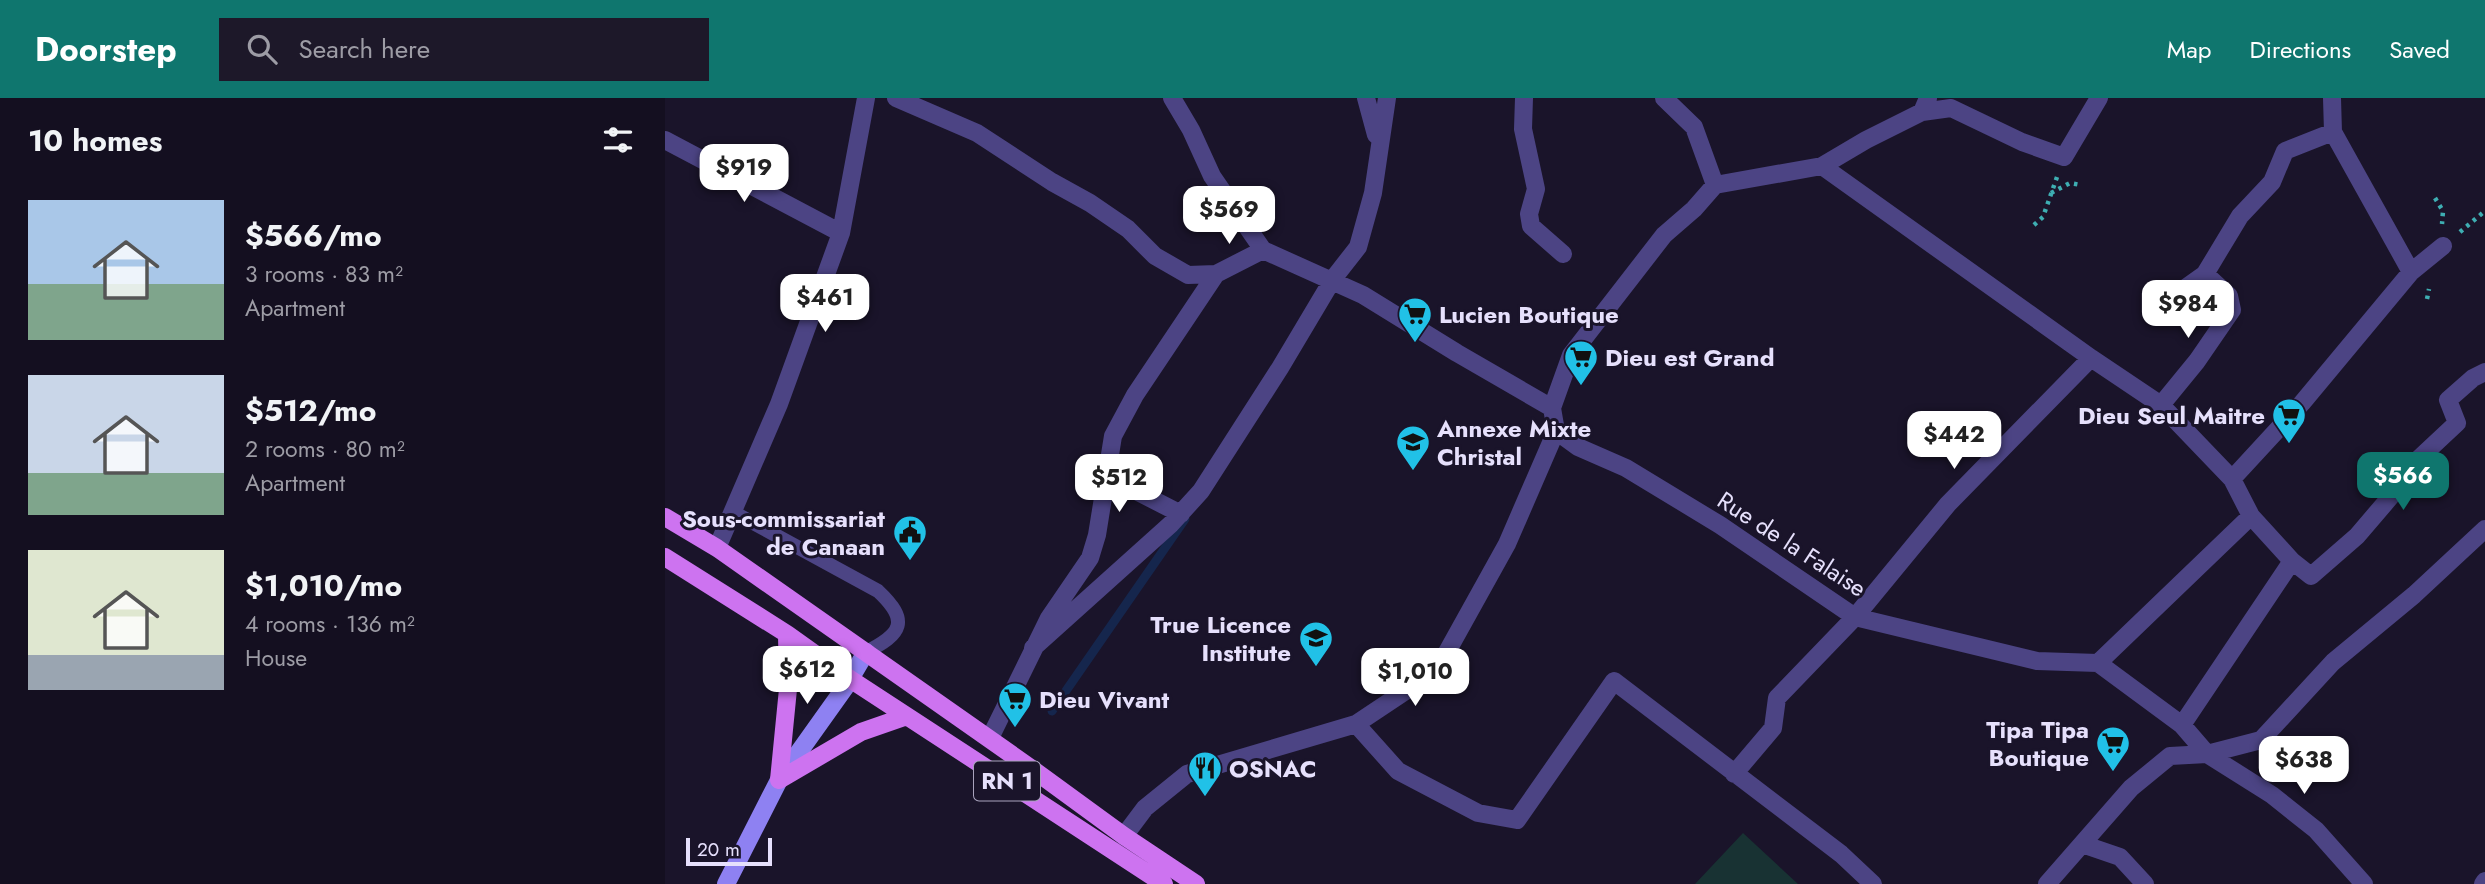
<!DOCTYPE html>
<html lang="en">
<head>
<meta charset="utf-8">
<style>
  body { margin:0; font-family:Jost,sans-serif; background:#1d1829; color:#f1f3f6; height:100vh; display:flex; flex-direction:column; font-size:26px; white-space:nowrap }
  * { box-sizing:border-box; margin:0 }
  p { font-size:23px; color:#9d9ca5 }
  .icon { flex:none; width:38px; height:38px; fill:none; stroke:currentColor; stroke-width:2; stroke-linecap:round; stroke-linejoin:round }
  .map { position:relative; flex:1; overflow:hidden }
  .drawer { display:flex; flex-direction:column; background:#140f20; width:665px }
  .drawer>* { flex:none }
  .scale { position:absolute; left:21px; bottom:18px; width:86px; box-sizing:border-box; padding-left:7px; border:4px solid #e6e0fc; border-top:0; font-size:19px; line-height:24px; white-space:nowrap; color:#e6e0fc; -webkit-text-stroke:5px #1a142a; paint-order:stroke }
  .price { position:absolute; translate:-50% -60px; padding:0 16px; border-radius:14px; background:#fff; color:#222; font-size:23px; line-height:46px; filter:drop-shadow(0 2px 4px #0008) }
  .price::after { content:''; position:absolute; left:50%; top:42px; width:21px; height:16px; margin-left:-10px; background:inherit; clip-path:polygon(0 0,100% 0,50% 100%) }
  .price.active { background:#0f766e; color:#fff }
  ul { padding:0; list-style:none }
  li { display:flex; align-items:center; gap:21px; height:175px; padding:0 28px }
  li span { display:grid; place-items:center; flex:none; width:196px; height:140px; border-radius:0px; color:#555 }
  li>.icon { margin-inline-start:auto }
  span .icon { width:84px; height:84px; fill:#fffc; stroke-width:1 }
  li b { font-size:30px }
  h2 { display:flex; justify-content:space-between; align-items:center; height:84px; padding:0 28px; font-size:30px }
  header { display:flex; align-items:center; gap:42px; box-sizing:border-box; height:98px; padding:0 35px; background:#0f766e; color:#fff }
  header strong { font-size:33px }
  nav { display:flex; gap:38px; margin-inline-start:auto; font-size:24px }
  .search { width:490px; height:63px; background:#1d1829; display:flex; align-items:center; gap:18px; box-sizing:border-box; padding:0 24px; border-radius:0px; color:#9d9ca5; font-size:26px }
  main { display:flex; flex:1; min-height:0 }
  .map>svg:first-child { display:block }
</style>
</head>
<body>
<header>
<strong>Doorstep</strong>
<div class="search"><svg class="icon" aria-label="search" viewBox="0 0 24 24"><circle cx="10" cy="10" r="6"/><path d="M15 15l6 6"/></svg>Search here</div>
<nav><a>Map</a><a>Directions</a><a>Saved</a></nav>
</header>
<main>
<section class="drawer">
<h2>10 homes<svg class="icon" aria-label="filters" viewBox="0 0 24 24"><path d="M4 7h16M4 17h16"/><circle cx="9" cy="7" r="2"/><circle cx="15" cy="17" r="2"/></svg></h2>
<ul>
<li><span style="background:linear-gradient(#a9c7e8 60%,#7fa58c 0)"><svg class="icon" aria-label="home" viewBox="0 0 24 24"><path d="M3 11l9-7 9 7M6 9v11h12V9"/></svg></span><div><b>$566/mo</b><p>3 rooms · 83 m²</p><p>Apartment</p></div></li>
<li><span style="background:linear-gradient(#c9d6e8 70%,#7fa58c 0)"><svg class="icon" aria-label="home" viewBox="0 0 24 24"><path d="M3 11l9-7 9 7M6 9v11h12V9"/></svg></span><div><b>$512/mo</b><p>2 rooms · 80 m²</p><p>Apartment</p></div></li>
<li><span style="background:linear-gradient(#dfe7d0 75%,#9aa5b1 0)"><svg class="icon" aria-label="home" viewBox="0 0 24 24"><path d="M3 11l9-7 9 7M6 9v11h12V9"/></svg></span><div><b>$1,010/mo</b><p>4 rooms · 136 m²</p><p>House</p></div></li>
</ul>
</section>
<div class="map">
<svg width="1820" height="786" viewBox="0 0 1820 786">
  <rect width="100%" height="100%" fill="#1a142a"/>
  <path fill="#183233" d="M 1078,735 L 1133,786 L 1030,786 Z"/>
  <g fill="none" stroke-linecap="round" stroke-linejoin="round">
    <path stroke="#15264d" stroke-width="9" d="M 387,613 L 520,421"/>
    <path stroke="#3eaeb2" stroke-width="4.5" stroke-dasharray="3.5 5" stroke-linecap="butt" d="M 1386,95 L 1405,85 L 1416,87
      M 1770,100 L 1778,113 L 1777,126
      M 1369,127 L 1378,119 L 1392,79
      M 1795,134 L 1820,113
      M 1762,201 L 1764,191"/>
    <path stroke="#4c4484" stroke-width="14" d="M 68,414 L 213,493 C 245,523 237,536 201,554"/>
    <path stroke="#4c4484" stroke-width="18" d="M 231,0 L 312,35 L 387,84 L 425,105 L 463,131 L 490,158 L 523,177 L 551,176 L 598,152 L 698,197 L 792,255 L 887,310
      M 507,0 L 526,32 L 547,78 L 598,152
      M 701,0 L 711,37
      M 859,0 L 858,31 L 871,91 L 864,116 L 866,128 L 898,156
      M 999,0 L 1029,29 L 1050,87 L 1157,68 L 1426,260 L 1496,307 L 1567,381 L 1586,418 L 1627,463 L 1517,627
      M 1257,14 L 1286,10 L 1357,44 L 1399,59 L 1434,0
      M 1668,34 L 1746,174
      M 0,42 L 176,135
      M 1157,68 L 1201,42 L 1257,14 L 1263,0
      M 1050,87 L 1029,111 L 999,137 L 906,257 L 887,310 L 891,333 L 913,349 L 961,370 L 1055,427 L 1190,519 L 1372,563 L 1433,565 L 1517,627 L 1542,656 L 1607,697 L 1651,732 L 1699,786
      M 1509,198 L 1540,176 L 1575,118 L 1607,84 L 1620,53 L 1668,34 L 1667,0
      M 1496,307 L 1532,263 L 1567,212 L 1564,198 L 1540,176
      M 440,377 L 516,416
      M 1567,381 L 1637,305 L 1746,174 L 1778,148
      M 52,450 L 114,306 L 176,135 L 201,0
      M 1627,463 L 1646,478 L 1692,438 L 1727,397 L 1746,368 L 1792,325 L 1783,302 L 1808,280 L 1820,274
      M 368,550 L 506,426 L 536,393 L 615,270 L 668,181 L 693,149 L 708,95 L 722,0
      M 1433,565 L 1586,418
      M 691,626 L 733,673 L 813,715 L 852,722 L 949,583 L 1176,756 L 1208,786
      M 325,640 L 384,520 L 425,460 L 432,437 L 448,338 L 470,297 L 551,176
      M 1069,676 L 1108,630 L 1112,600 L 1190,519 L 1283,406 L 1426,260
      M 459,738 L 480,710 L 522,676 L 691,626 L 772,572 L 842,446 L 891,333
      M 1417,746 L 1455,759 L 1480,786
      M 1382,786 L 1466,690 L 1505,658 L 1542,656 L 1596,642 L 1668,564 L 1749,497 L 1820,431
      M 1818,786 L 1820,783"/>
    <path stroke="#8e81f2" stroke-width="18" d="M 61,786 L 114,682 L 181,588 L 201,554"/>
    <path stroke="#cd73f0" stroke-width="18" d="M 0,419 L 52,450 L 370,673 L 459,738 L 531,786
      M 0,459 L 122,536 L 185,581 L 499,786
      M 114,682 L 123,591 L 122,536
      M 114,682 L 196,634 L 242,618"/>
  </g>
  <defs>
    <g id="supermarket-pin" transform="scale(1.75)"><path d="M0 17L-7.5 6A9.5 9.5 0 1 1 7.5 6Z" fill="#21c1e7" stroke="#1a142a"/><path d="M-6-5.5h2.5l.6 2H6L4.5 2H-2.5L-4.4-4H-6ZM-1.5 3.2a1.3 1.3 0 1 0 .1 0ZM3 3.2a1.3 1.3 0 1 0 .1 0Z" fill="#111"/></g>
    <g id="school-pin" transform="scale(1.75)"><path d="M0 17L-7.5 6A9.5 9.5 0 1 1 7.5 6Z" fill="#21c1e7" stroke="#1a142a"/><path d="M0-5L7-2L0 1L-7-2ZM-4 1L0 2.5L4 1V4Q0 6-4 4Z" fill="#111"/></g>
    <g id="civic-pin" transform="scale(1.75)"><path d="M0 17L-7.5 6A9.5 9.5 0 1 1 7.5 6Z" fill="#21c1e7" stroke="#1a142a"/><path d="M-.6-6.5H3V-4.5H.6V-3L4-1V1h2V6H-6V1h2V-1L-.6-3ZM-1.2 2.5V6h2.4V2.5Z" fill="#111"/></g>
    <g id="restaurant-pin" transform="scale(1.75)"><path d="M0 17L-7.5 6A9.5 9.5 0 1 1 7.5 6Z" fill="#21c1e7" stroke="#1a142a"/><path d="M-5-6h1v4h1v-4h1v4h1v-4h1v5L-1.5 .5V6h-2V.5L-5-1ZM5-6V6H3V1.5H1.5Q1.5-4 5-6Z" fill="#111"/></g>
  </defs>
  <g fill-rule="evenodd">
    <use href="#supermarket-pin" x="750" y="216"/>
    <use href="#supermarket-pin" x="916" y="259"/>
    <use href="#supermarket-pin" x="1624" y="317"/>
    <use href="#school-pin" x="748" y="344"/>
    <use href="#civic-pin" x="245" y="434"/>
    <use href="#school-pin" x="651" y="540"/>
    <use href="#supermarket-pin" x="350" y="601"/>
    <use href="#supermarket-pin" x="1448" y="645"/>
    <use href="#restaurant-pin" x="540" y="670"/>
  </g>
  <g text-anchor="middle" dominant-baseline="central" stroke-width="6" stroke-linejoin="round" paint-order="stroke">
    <rect fill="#1a142a" stroke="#a9a3bd" stroke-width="2" x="309" y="663.5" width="66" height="39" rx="5"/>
    <g font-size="23" font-weight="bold" fill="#e6e0fc">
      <text x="342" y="683">RN 1</text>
    </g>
    <g font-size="24" font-weight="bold" fill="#e6e0fc" stroke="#1a142a" text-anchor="start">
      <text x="774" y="216">Lucien Boutique</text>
      <text x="940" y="259">Dieu est Grand</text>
      <text x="1600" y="317" text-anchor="end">Dieu Seul Maitre</text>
      <text x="772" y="330">Annexe Mixte<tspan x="772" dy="28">Christal</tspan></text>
      <text x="220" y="420" text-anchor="end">Sous-commissariat<tspan x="220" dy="28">de Canaan</tspan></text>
      <text x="626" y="526" text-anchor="end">True Licence<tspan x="626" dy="28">Institute</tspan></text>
      <text x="374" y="601">Dieu Vivant</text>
      <text x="1424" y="631" text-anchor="end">Tipa Tipa<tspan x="1424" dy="28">Boutique</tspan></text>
      <text x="564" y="670">OSNAC</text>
    </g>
    <g font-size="24" fill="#e6e0fc" stroke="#1a142a">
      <text transform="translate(1127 446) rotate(33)">Rue de la Falaise</text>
    </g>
  </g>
</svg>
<div class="scale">20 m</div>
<b class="price" style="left:79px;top:106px">$919</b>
<b class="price" style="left:564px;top:148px">$569</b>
<b class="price" style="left:160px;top:236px">$461</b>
<b class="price" style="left:1523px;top:242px">$984</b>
<b class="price" style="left:1289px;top:373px">$442</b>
<b class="price active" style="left:1738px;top:414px">$566</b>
<b class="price" style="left:454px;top:416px">$512</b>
<b class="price" style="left:142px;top:608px">$612</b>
<b class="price" style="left:750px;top:610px">$1,010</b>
<b class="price" style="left:1639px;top:698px">$638</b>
</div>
</main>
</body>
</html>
